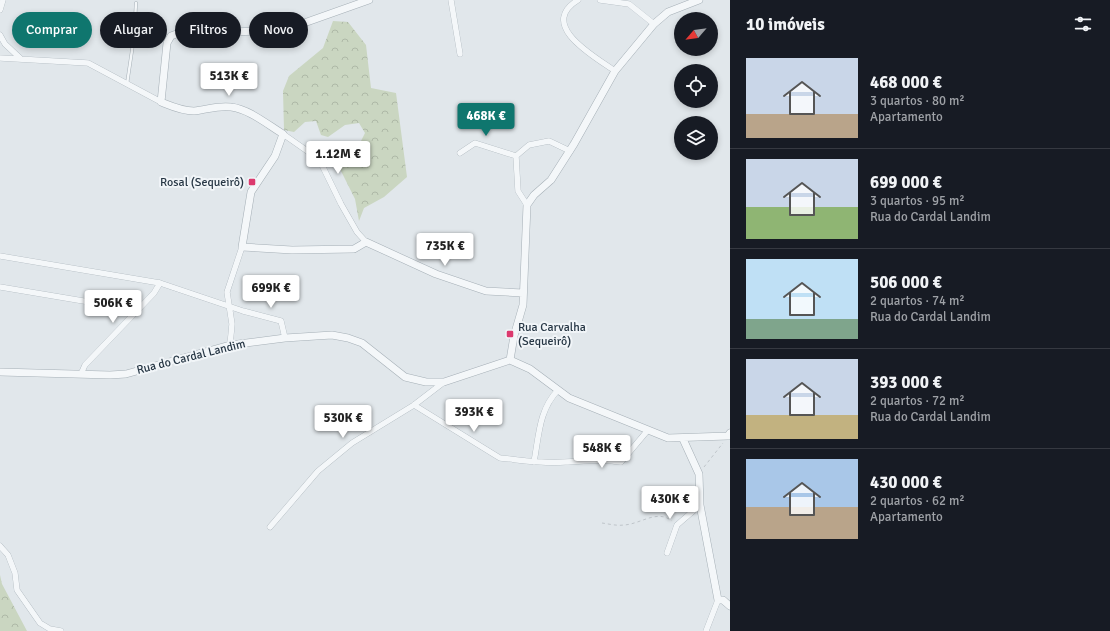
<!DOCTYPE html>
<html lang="pt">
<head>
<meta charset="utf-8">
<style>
  body { margin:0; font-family:Signika,sans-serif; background:#242831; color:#f1f3f6; height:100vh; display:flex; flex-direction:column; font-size:15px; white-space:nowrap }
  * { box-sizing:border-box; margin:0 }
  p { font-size:13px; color:#9ea1a6 }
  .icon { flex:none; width:22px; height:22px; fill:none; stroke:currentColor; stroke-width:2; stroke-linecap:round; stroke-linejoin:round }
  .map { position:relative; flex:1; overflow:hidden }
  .sheet { display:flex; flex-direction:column; background:#171b24; width:380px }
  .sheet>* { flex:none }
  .guide { position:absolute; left:12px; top:12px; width:380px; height:36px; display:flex; gap:8px }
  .needle { width:26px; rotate:242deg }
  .controls { position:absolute; left:674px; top:12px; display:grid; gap:8px }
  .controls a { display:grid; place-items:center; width:44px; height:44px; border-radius:50%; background:#171b24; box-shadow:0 2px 6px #0003; font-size:20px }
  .price { position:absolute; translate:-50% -34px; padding:0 9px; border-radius:4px; background:#fff; color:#222; font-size:13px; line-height:26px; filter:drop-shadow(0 1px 2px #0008) }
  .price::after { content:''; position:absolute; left:50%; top:24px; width:12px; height:9px; margin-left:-6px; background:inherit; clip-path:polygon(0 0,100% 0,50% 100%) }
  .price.selected { background:#0f766e; color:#fff }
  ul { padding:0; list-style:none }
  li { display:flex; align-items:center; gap:12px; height:100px; padding:0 16px }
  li+li { border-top:1px solid #363941 }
  li span { display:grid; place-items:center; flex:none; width:112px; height:80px; border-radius:0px; color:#555 }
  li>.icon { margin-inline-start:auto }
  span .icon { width:48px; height:48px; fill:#fffc; stroke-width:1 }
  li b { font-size:17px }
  h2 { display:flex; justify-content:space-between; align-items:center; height:48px; padding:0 16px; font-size:17px }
  .tag { padding:0 14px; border-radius:18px; background:#171b24; box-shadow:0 2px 6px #0003; font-size:14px; line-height:36px }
  .tag.selected { background:#0f766e; color:#fff }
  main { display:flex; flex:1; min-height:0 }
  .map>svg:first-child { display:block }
</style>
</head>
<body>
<main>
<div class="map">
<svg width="730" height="631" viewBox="0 0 730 631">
  <defs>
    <pattern id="forest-crowns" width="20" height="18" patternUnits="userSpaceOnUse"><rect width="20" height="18" fill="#cad6c1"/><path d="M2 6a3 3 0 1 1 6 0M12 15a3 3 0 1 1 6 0" fill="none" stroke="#aeb8a7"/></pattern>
  </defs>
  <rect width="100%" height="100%" fill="#e1e7eb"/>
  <path fill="url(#forest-crowns)" d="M 333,21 L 348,22 L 366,45 L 371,88 L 396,93 L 407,177 L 384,197 L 364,208 L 359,221 L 355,199 L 340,169 L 339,164 L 357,149 L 365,133 L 359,123 L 345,125 L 328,137 L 321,135 L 316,121 L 305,122 L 294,132 L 284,130 L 283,91 L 289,76 L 323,48 Z
    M 0,575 L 2,584 L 27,631 L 0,631 Z"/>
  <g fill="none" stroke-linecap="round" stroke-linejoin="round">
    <g stroke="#a5afb6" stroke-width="3.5">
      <path id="service" d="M 127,84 L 134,37 L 136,3"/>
    </g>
    <g stroke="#a5afb6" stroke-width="6">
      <path id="minor" d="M 451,0 L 460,54
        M 578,0 C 537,25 595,57 615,71
        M 600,0 L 629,4 L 654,24
        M 0,10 L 3,0
        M 0,35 L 5,44 L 20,58
        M 0,58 L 88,63 L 161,102
        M 283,134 L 313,155 L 321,163 L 341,204 L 357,232 L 366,242
        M 460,153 L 475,143 L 516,156
        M 527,205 L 518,191 L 516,156 L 529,145 L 549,141 L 570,151
        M 0,256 L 160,283 L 243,311 L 281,321 L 285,338
        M 0,287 L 137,310
        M 230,345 L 232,324 L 227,292 L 242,247
        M 81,374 L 85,365 L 154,293 L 160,283
        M 414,405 L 495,455 L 500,458 C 521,460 543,464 565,462 C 587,461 599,459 621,462 L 648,430
        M 534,462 C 539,435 539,410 558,390
        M 270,527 L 318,471 L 352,443 L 414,405 L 444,382
        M 0,546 L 8,555 L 15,573 L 17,590 L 40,623 L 50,629 L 61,631
        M 667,553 L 677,525 L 700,505
        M 706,631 L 718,600"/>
    </g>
    <g stroke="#a5afb6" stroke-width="8">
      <path id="tertiary" d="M 369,0 L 290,28 L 263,31 L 179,33 L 171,36 L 167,43 L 161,102 C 171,106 182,111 194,111 C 206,110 218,105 231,107 C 249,109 268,125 283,134 L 275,156 L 251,192 L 242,247 L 292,250 L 354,249 L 366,242 L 436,274 L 486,291 L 523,293
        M 510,360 L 514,336 L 523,305 L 527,205 L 534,195 L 551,180 L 574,144 L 615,71 L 654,24 L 668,12 L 699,0
        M 0,372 L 110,375 L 126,374 L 230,345 L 285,338 L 332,335 L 348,338 L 362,343 L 405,377 L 426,382 L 444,382 L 510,360 L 530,369 L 569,398 L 668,438 L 728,436 L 730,433
        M 683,439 L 699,474 L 700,505 L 718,600 L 723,600 L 730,606"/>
    </g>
    <path stroke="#bfc5ca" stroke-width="1" stroke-dasharray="3 3" stroke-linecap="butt" d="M 704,467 L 723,443
      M 602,523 C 609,524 617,526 624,525 C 641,524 657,509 672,521"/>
    <use href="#service" stroke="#f4f7f9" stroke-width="2.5"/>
    <use href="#minor" stroke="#f4f7f9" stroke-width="5.5"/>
    <use href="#tertiary" stroke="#f4f7f9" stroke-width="7"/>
  </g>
  <g fill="#dc3a6e" stroke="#f1f5f8" stroke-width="1.5">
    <rect x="248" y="178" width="8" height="8" rx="2"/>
    <rect x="506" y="330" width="8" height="8" rx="2"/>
  </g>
  <g text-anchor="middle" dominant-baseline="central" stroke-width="4" stroke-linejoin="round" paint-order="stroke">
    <g font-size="12" fill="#273745" stroke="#f1f5f8" text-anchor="end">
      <text x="244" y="182">Rosal (Sequeirô)</text>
      <text x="518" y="327" text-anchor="start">Rua Carvalha<tspan x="518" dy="14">(Sequeirô)</tspan></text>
    </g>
    <g font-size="12" fill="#273745" stroke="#f1f5f8">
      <text transform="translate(191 357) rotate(-14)">Rua do Cardal Landim</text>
    </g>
  </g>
</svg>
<div class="controls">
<a><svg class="needle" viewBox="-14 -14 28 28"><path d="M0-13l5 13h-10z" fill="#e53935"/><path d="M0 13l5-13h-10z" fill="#9ea1a6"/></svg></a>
<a><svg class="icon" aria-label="locate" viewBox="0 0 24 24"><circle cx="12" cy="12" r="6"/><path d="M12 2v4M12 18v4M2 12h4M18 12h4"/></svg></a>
<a><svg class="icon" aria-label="layers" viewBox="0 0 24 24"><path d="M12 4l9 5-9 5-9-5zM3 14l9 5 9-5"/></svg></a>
</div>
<b class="price" style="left:229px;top:97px">513K €</b>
<b class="price selected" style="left:486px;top:137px">468K €</b>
<b class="price" style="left:338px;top:175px">1.12M €</b>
<b class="price" style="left:445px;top:267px">735K €</b>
<b class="price" style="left:271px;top:309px">699K €</b>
<b class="price" style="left:113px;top:324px">506K €</b>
<b class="price" style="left:474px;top:433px">393K €</b>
<b class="price" style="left:343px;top:439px">530K €</b>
<b class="price" style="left:602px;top:469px">548K €</b>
<b class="price" style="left:670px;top:520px">430K €</b>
<div class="guide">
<a class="tag selected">Comprar</a>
<a class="tag">Alugar</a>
<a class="tag">Filtros</a>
<a class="tag">Novo</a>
</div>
</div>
<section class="sheet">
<h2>10 imóveis<svg class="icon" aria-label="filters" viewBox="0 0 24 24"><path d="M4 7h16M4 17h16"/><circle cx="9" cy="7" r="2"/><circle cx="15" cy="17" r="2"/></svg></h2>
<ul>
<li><span style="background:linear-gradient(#c9d6e8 70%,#b9a48a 0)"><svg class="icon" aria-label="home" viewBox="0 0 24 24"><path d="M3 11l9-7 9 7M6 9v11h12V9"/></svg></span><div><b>468 000 €</b><p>3 quartos · 80 m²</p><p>Apartamento</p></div></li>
<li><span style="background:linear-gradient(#c9d6e8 60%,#8fb573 0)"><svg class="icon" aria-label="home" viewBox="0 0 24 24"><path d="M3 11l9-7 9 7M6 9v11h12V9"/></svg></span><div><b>699 000 €</b><p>3 quartos · 95 m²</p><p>Rua do Cardal Landim</p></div></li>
<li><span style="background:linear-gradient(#bfe0f5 75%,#7fa58c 0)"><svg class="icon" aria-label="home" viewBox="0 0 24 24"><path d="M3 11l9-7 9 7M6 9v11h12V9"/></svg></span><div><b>506 000 €</b><p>2 quartos · 74 m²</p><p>Rua do Cardal Landim</p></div></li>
<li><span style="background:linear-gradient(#c9d6e8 70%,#c2b280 0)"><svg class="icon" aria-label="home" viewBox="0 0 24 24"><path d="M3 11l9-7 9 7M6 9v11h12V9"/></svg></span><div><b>393 000 €</b><p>2 quartos · 72 m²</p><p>Rua do Cardal Landim</p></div></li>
<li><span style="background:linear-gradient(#a9c7e8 60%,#b9a48a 0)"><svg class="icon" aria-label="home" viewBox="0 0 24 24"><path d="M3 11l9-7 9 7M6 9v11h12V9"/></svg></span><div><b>430 000 €</b><p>2 quartos · 62 m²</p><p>Apartamento</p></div></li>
</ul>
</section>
</main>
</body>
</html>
